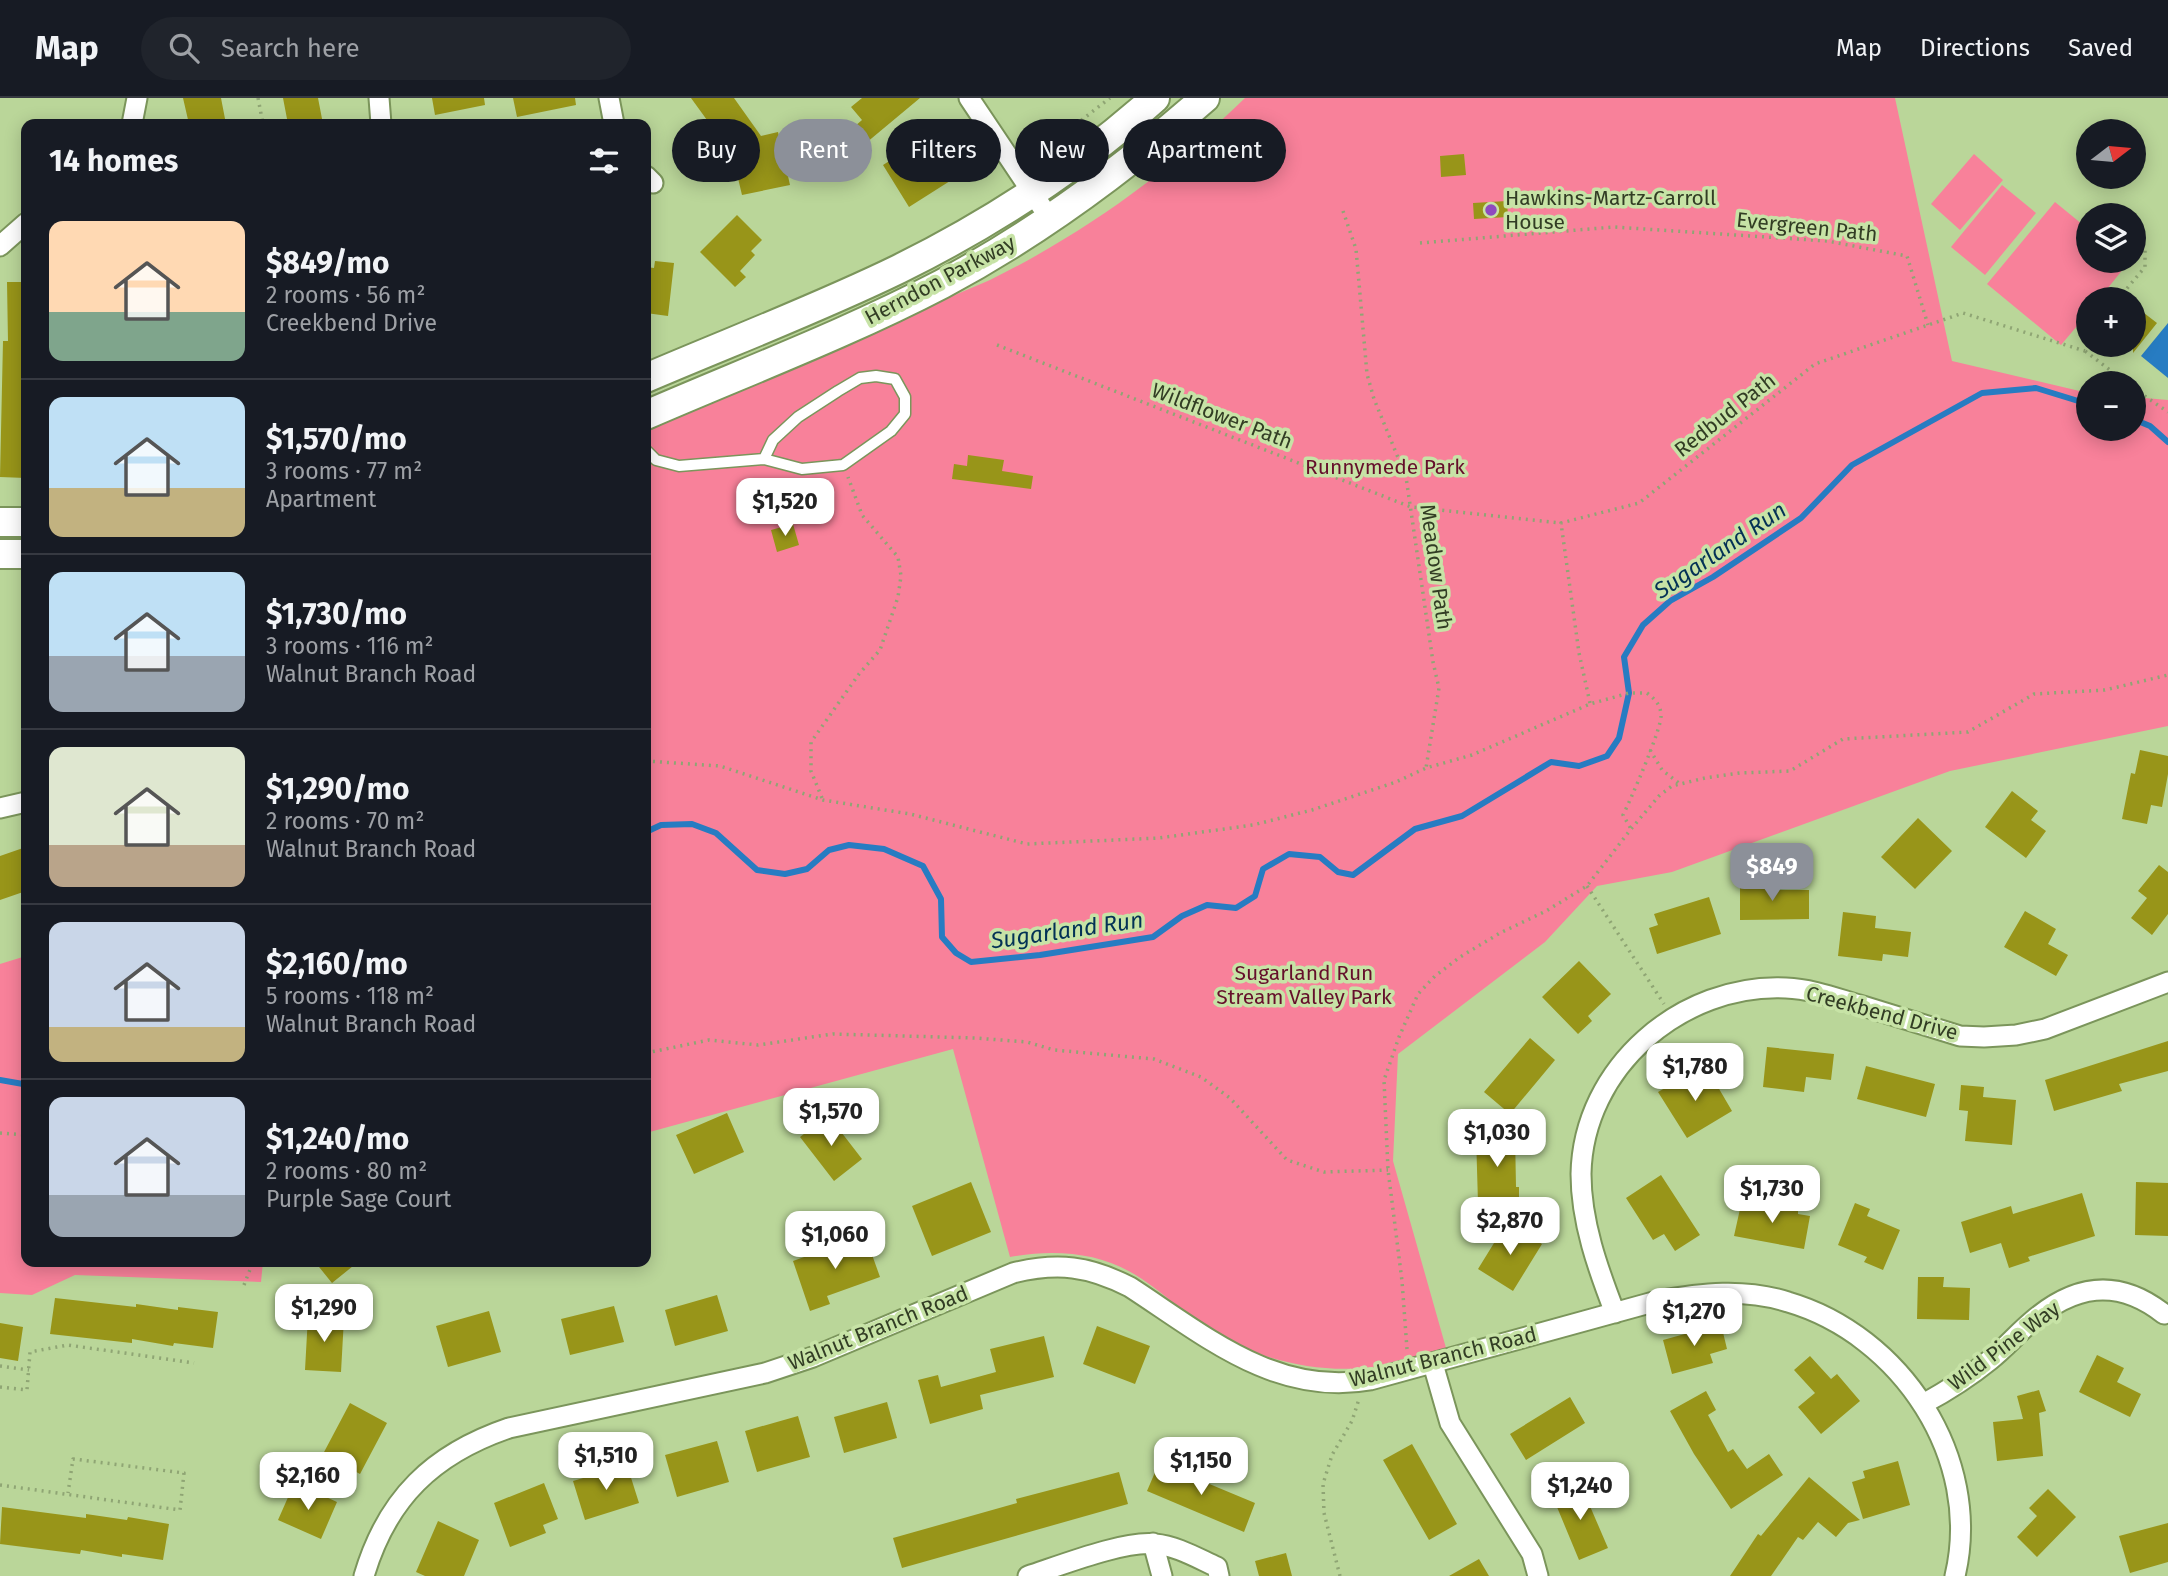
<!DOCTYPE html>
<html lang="en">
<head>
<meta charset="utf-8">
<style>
  body { margin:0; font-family:"Fira Sans",sans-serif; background:#20242c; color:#f1f3f6; height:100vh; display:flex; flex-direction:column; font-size:26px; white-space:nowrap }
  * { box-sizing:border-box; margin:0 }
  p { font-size:23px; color:#9ea1a6 }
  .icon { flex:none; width:38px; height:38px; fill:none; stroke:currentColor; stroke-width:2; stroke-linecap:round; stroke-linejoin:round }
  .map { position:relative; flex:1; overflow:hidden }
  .side { position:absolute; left:21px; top:21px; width:630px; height:1148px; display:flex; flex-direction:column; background:#171b24; border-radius:14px; box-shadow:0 4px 18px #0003 }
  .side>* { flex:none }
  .guide { position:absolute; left:672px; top:21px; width:665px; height:63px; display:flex; gap:14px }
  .needle { width:46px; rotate:74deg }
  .buttons { position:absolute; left:2076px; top:21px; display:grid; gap:14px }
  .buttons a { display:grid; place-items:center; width:70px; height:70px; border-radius:50%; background:#171b24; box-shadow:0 4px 18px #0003; font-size:35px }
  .price { position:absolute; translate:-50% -60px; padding:0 16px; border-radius:14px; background:#fff; color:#222; font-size:23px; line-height:46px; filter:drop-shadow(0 2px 4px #0008) }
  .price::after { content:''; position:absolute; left:50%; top:42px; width:21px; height:16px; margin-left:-10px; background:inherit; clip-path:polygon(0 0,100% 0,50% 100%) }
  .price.on { background:#8c9099; color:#fff }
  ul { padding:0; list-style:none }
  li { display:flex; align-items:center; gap:21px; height:175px; padding:0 28px }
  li+li { border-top:2px solid #363941 }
  li span { display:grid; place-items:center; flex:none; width:196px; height:140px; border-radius:14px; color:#555 }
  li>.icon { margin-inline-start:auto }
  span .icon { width:84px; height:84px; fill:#fffc; stroke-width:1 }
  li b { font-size:30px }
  h2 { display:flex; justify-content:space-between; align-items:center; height:84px; padding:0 28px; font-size:30px }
  .chip { padding:0 24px; border-radius:32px; background:#171b24; box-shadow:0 4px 18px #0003; font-size:24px; line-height:63px }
  .chip.on { background:#8c9099; color:#fff }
  header { display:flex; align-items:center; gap:42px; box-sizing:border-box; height:98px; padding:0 35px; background:#171b24; border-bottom:2px solid #363941 }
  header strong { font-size:33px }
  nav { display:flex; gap:38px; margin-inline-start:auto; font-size:24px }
  .search { width:490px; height:63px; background:#20242c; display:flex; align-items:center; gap:18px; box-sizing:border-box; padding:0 24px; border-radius:38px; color:#9ea1a6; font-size:26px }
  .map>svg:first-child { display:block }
</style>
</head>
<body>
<header>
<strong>Map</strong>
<div class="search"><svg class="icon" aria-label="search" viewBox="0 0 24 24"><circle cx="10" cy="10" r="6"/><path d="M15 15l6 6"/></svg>Search here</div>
<nav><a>Map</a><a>Directions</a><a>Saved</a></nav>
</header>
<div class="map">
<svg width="2168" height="1478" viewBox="0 0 2168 1478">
  <rect width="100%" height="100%" fill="#bad699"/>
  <path fill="#f8819a" d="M 1245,0 L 1895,0 L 1952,263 L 2088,295 L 2088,331 L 2133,331 L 2133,299 L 2168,302 L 2168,628 L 1950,673 L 1672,774 L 1597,788 L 1545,844 L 1398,956 L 1393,1063 L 1446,1250 C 1424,1256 1401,1264 1379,1268 C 1327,1277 1265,1264 1219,1238 C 1191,1222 1169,1199 1142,1181 C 1102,1154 1056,1151 1010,1159 L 953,951 L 646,1035 L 646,329 L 990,182 C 1085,135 1169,74 1245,0 Z
    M 1974,56 L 2003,82 L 1960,132 L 1931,106 Z
    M 2002,87 L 2036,115 L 1985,177 L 1951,149 Z
    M 2055,104 L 2088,131 L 2088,163 L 2125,163 L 2128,165 L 2099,201 L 2088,201 L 2088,215 L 2061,247 L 1987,186 Z
    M 26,858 L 26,1164 L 263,1164 L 261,1184 L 75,1177 L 32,1197 L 0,1195 L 0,866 Z"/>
  <path fill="#277cc2" d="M 2168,225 L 2168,280 L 2141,258 Z"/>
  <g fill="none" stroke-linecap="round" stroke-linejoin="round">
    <path stroke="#277cc2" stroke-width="6" d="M 2133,321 L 2150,328 L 2168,344
      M 646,734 L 661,727 L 692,726 L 716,735 L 757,772 L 785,776 L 807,771 L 829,752 L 849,747 L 884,751 L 923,768 L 941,801 L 942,839 L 956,855 L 971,864 L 1040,857 L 1153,839 L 1182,818 L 1207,807 L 1236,810 L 1255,798 L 1263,771 L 1289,756 L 1320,759 L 1338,774 L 1353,777 L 1415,731 L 1462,718 L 1551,664 L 1579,668 L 1607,658 L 1619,640 L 1629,595 L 1624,559 L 1643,527 L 1670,503 L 1713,479 L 1801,420 L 1852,367 L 1982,295 L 2036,290 L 2088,306
      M 0,982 L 23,986 L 26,984"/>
  </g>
  <path fill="#989519" d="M 183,0 L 221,0 L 226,26 L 189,26 Z
    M 283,0 L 318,0 L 323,26 L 288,26 Z
    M 432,0 L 484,0 L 485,7 L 435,17 Z
    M 513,0 L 575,0 L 576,7 L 517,19 Z
    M 691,0 L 734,0 L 761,38 L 778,34 L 790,87 L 742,97 L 737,76 L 743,75 L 733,30 L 720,40 Z
    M 862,0 L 920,0 L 866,45 L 854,29 L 862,22 L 851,9 Z
    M 910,50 L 923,71 L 948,55 L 961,76 L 909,109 L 883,67 Z
    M 1464,56 L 1466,77 L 1441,79 L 1440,58 Z
    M 1507,103 L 1508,119 L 1474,121 L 1473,105 Z
    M 737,117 L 762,142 L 751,153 L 755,157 L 740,173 L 746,179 L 735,189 L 700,154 Z
    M 655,163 L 674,165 L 668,218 L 646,215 L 646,169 L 654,170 Z
    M 7,184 L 26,184 L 26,380 L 0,379 L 3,243 L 8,243 Z
    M 2144,215 L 2157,225 L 2133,255 L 2133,230 Z
    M 968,357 L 1004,362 L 1002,373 L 1033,378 L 1031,391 L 952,381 L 954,366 L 967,368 Z
    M 793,426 L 799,447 L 777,454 L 771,432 Z
    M 2140,652 L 2168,658 L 2168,676 L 2162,709 L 2151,707 L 2147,726 L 2122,721 L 2131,675 L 2135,676 Z
    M 2012,693 L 2038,713 L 2031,722 L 2046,733 L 2026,760 L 1985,729 Z
    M 1918,720 L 1952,753 L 1915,791 L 1881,759 Z
    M 26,749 L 26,793 L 0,802 L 0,758 Z
    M 2159,767 L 2168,774 L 2168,816 L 2152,837 L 2131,820 L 2147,800 L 2138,793 Z
    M 1740,784 L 1772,784 L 1772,792 L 1809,792 L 1809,821 L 1740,822 Z
    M 1709,799 L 1721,836 L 1657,856 L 1649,830 L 1658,827 L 1654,816 Z
    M 2025,813 L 2056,831 L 2048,846 L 2068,857 L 2056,878 L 2004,849 Z
    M 1843,814 L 1876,818 L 1875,830 L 1911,834 L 1908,859 L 1883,856 L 1882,863 L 1838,858 Z
    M 1579,863 L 1611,896 L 1588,918 L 1592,923 L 1578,936 L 1542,899 Z
    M 1530,940 L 1555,962 L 1510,1016 L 1484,994 Z
    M 2168,943 L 2168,973 L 2119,986 L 2122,993 L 2054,1013 L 2045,982 Z
    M 1767,949 L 1834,956 L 1831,982 L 1806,979 L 1804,994 L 1763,989 Z
    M 1866,968 L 1935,986 L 1926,1019 L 1857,1001 Z
    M 1708,972 L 1732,1013 L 1687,1040 L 1658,994 L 1679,982 L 1683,987 Z
    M 1961,987 L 1984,989 L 1983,999 L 2016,1002 L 2012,1047 L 1965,1043 L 1968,1013 L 1959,1012 Z
    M 727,1015 L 744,1054 L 694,1076 L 676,1037 Z
    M 828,1017 L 862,1061 L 834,1083 L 800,1039 Z
    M 1515,1036 L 1516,1089 L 1519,1089 L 1519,1104 L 1478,1105 L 1476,1037 Z
    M 1661,1077 L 1700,1137 L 1675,1153 L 1664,1136 L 1653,1142 L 1626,1100 Z
    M 971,1084 L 991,1134 L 932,1158 L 912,1108 Z
    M 2136,1084 L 2168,1085 L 2168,1138 L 2135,1137 Z
    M 2082,1095 L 2095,1138 L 2028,1159 L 2030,1163 L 2009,1170 L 2001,1145 L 1970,1155 L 1961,1124 L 2011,1108 L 2013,1116 Z
    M 1742,1102 L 1798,1113 L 1798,1116 L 1810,1118 L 1804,1151 L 1734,1138 Z
    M 1855,1105 L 1870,1111 L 1867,1118 L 1900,1132 L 1883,1172 L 1864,1164 L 1867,1159 L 1838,1147 Z
    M 1507,1124 L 1542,1146 L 1513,1193 L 1478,1171 Z
    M 865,1137 L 880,1179 L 827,1198 L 830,1206 L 810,1213 L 793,1163 Z
    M 315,1164 L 358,1164 L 332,1185 Z
    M 1918,1179 L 1944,1179 L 1943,1189 L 1970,1190 L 1969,1222 L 1917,1221 Z
    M 717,1197 L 728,1233 L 675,1248 L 665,1212 Z
    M 55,1200 L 136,1209 L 136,1206 L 178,1212 L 178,1209 L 218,1214 L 213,1250 L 174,1245 L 173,1248 L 132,1241 L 132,1245 L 50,1236 Z
    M 614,1208 L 624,1244 L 570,1257 L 561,1221 Z
    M 489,1213 L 501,1254 L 448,1269 L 436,1228 Z
    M 308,1218 L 344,1220 L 341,1274 L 305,1272 Z
    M 0,1225 L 23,1229 L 18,1263 L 0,1260 Z
    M 1721,1226 L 1727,1251 L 1710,1256 L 1713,1265 L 1672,1276 L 1663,1242 Z
    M 1097,1228 L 1150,1248 L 1135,1286 L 1083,1266 Z
    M 1044,1238 L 1054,1279 L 980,1297 L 983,1311 L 930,1326 L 918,1282 L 938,1277 L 941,1289 L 996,1274 L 990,1251 Z
    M 2097,1257 L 2124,1270 L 2117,1284 L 2141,1296 L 2130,1319 L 2079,1294 Z
    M 1810,1258 L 1831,1281 L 1837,1276 L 1860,1303 L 1821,1336 L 1798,1309 L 1815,1295 L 1794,1272 Z
    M 2039,1292 L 2046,1313 L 2039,1315 L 2043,1358 L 1997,1363 L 1993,1324 L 2023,1321 L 2017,1298 Z
    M 1706,1293 L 1716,1312 L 1708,1317 L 1728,1354 L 1733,1351 L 1747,1371 L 1769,1356 L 1783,1377 L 1731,1411 L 1694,1356 L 1670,1313 Z
    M 1570,1299 L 1585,1325 L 1526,1362 L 1510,1336 Z
    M 887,1304 L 897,1340 L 844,1355 L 834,1319 Z
    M 350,1305 L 387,1325 L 360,1376 L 323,1356 Z
    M 798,1318 L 810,1359 L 757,1374 L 745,1333 Z
    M 717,1343 L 729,1384 L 677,1399 L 665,1357 Z
    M 1412,1346 L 1457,1426 L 1429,1442 L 1383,1362 Z
    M 1898,1363 L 1910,1407 L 1863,1421 L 1852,1384 L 1865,1380 L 1863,1373 Z
    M 1159,1365 L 1255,1405 L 1244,1434 L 1147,1393 Z
    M 627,1367 L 639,1405 L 585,1422 L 573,1383 Z
    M 1119,1374 L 1128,1406 L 902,1470 L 893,1440 L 1017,1405 L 1016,1401 Z
    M 1809,1379 L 1860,1422 L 1848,1425 L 1836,1439 L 1818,1424 L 1803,1442 L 1798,1439 L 1771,1478 L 1730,1478 L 1758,1436 L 1761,1438 Z
    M 544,1385 L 558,1421 L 543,1427 L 546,1435 L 510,1449 L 494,1405 Z
    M 1580,1385 L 1608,1450 L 1579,1462 L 1552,1397 Z
    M 293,1388 L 311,1396 L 313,1393 L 337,1404 L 321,1441 L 278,1422 Z
    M 2048,1391 L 2076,1419 L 2037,1459 L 2017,1439 L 2037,1418 L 2029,1410 Z
    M 2,1409 L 86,1420 L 86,1416 L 127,1422 L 128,1419 L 169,1426 L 163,1462 L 122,1456 L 122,1459 L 81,1452 L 80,1456 L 0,1446 Z
    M 438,1423 L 479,1442 L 464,1478 L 425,1478 L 416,1474 Z
    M 2168,1425 L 2168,1464 L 2130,1475 L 2119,1438 Z
    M 1286,1455 L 1292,1478 L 1259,1478 L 1255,1463 Z
    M 1479,1461 L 1489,1478 L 1449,1478 Z"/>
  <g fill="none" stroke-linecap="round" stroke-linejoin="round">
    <g stroke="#7b955b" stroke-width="13">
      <path id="lane" d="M 646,352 L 656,362 L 679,368 L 764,361 L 802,371 L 843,367 L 891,333 L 905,316 L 905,299 L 895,281 L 876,278 L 860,280 L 838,293 L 798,319 L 773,342 L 764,361"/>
    </g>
    <g stroke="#7b955b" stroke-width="23">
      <path id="street" d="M 379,0 L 381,26
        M 609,0 L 614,26
        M 969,0 L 1050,121
        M 132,26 L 137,0
        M 646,78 L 653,85
        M 0,148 L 26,125
        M 0,710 L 26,704
        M 1615,1215 C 1598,1171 1581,1124 1581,1076 C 1583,969 1682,885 1786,890 C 1813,891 1838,901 1863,908 C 1896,918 1928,928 1960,938 L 1984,939 L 2016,937 L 2045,931 L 2168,884
        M 1433,1266 L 1450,1325 L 1532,1456 L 1538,1478
        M 1923,1306 C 1947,1293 1969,1279 1990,1262 C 2004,1251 2016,1237 2030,1225 C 2073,1187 2117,1179 2164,1216
        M 1153,1445 L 1162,1478
        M 364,1478 C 387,1400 433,1356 509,1330 L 765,1275 L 813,1259 L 1013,1175 C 1058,1164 1089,1168 1130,1189 C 1204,1237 1276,1299 1370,1282 L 1657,1203 C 1701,1195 1745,1190 1788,1204 C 1901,1237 1983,1360 1955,1478
        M 1028,1478 C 1059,1468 1125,1442 1155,1446 C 1177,1448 1197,1460 1217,1469 L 1219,1478"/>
    </g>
    <g stroke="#7b955b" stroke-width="32">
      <path id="secondary" d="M 646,280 C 730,244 817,211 899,171 C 990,126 1079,68 1155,0
        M 646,317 C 745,274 846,236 942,186 C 1038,135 1124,71 1205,0
        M 0,424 L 26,424
        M 0,456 L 26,456"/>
    </g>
    <path stroke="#8fa574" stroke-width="3.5" stroke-dasharray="2 5" stroke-linecap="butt" d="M 258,0 L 263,26
      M 1048,48 L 1110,0
      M 1343,113 L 1356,151 L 1367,276 L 1374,301 L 1406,379 L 1433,564 L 1439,590 L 1426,670
      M 1420,145 L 1614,129 L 1827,143 L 1907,158 L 1928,227
      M 2118,201 L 2145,169 L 2145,151
      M 997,247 L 1411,409 L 1561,425
      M 2088,247 L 2085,253 L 2127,285
      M 2133,290 L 2168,314
      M 1590,605 L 1579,555 L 1561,425 L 1639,405 L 1815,266 L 1963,215 L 2085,253
      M 1650,652 L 1662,672 L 1680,686
      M 646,663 L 720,668 L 823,702 L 910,716 L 1027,746 L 1159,740 L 1253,727 L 1312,712 L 1396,684 L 1426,670 L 1472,657 L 1590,606 L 1629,595 L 1647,595 C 1655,601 1661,607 1661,618 C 1661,632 1631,701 1623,717 L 1631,731
      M 822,700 L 811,673 L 811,644 L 859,576 L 880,552 L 898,499 L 901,478 L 898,459 L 862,417 L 848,379
      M 1587,788 L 1664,906
      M 646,955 L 709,942 L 758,947 L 833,936 L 975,940 L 1027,944 L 1054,952 L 1154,961 L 1201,979 L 1230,1000 L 1287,1062 L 1324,1074 L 1388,1072
      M 0,1035 L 26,1037
      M 244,1187 L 253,1164
      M 1407,1251 L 1402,1183 L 1388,1072 L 1384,982 L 1399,939 L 1418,896 L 1435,878 L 1460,859 L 1500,835 L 1546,813 L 1587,788 L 1631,731 L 1659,698 L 1672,688 L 1705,680 L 1740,675 L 1790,673 L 1843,641 L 1968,634 L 2034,596 L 2105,592 L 2168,577
      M 0,1268 L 29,1272
      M 0,1289 L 27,1292 L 30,1254 L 68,1247 L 194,1265
      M 0,1387 L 180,1412 L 184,1375 L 73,1361 L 68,1395
      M 1340,1478 L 1324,1415 L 1323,1386 L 1332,1357 L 1352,1323 L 1359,1301"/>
    <use href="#lane" stroke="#fff" stroke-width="10"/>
    <use href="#street" stroke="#fff" stroke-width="19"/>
    <use href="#secondary" stroke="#fff" stroke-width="28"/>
  </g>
  <circle fill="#8e4abf" stroke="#c7e3a6" stroke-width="2.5" cx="1491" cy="112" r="7"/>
  <g text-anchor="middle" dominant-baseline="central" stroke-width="7" stroke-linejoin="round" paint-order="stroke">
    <g font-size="21" fill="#323d24" stroke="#c7e3a6" text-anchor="start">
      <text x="1505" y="100">Hawkins-Martz-Carroll<tspan x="1505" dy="24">House</tspan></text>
    </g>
    <g font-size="21" fill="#323d24" stroke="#c7e3a6">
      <text transform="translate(1807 129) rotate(6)">Evergreen Path</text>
      <text transform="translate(940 182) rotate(-28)">Herndon Parkway</text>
      <text transform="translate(1725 317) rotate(-38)">Redbud Path</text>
      <text transform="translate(1222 318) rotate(21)">Wildflower Path</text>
      <text transform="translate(1436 469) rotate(82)">Meadow Path</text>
      <text transform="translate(1882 915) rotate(15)">Creekbend Drive</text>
      <text transform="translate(878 1230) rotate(-22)">Walnut Branch Road</text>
      <text transform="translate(2004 1248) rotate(-37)">Wild Pine Way</text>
      <text transform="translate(1443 1259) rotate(-14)">Walnut Branch Road</text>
    </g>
    <g font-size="21" fill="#650f2b" stroke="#c7e3a6">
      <text x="1385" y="369">Runnymede Park</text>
      <text x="1304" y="875">Sugarland Run<tspan x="1304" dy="24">Stream Valley Park</tspan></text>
    </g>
    <g font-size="23" font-style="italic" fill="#033155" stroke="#c7e3a6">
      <text transform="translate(1720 452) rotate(-34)">Sugarland Run</text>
      <text transform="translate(1067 832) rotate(-8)">Sugarland Run</text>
    </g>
  </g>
</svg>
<div class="buttons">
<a><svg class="needle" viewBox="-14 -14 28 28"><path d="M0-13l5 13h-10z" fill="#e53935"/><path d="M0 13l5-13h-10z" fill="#9ea1a6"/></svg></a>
<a><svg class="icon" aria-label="layers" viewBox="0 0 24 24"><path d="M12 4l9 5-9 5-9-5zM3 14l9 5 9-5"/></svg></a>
<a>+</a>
<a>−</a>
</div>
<b class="price" style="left:785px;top:440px">$1,520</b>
<b class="price on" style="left:1772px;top:805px">$849</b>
<b class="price" style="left:1695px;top:1005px">$1,780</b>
<b class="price" style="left:831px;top:1050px">$1,570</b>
<b class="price" style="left:1497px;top:1071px">$1,030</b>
<b class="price" style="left:1772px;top:1127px">$1,730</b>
<b class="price" style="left:1510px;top:1159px">$2,870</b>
<b class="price" style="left:835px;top:1173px">$1,060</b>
<b class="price" style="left:324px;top:1246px">$1,290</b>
<b class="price" style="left:1694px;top:1250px">$1,270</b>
<b class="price" style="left:606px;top:1394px">$1,510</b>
<b class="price" style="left:1201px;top:1399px">$1,150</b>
<b class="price" style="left:308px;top:1414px">$2,160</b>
<b class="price" style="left:1580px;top:1424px">$1,240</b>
<div class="guide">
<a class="chip">Buy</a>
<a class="chip on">Rent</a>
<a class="chip">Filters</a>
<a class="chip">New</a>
<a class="chip">Apartment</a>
</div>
<section class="side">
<h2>14 homes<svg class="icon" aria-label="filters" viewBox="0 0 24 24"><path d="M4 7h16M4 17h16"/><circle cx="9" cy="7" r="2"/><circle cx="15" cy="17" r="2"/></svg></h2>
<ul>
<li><span style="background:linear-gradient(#ffd9b3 65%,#7fa58c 0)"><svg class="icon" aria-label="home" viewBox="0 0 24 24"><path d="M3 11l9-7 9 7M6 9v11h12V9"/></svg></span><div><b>$849/mo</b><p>2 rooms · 56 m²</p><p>Creekbend Drive</p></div></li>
<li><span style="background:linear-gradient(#bfe0f5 65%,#c2b280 0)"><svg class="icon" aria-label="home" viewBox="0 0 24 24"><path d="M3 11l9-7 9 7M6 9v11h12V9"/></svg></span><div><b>$1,570/mo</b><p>3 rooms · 77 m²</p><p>Apartment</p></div></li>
<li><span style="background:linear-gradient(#bfe0f5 60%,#9aa5b1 0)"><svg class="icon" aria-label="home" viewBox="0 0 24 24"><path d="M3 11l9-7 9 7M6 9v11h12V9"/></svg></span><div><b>$1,730/mo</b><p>3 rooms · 116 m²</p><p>Walnut Branch Road</p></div></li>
<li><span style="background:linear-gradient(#dfe7d0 70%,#b9a48a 0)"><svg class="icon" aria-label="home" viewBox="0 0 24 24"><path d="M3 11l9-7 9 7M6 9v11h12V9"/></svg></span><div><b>$1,290/mo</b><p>2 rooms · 70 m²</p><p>Walnut Branch Road</p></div></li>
<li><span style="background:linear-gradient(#c9d6e8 75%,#c2b280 0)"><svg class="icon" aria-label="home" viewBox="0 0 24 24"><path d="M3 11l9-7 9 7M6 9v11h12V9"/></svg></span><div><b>$2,160/mo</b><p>5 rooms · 118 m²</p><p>Walnut Branch Road</p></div></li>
<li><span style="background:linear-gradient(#c9d6e8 70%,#9aa5b1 0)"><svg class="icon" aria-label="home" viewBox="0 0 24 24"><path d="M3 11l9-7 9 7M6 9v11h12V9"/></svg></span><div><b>$1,240/mo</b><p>2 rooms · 80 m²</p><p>Purple Sage Court</p></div></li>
</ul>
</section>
</div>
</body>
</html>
